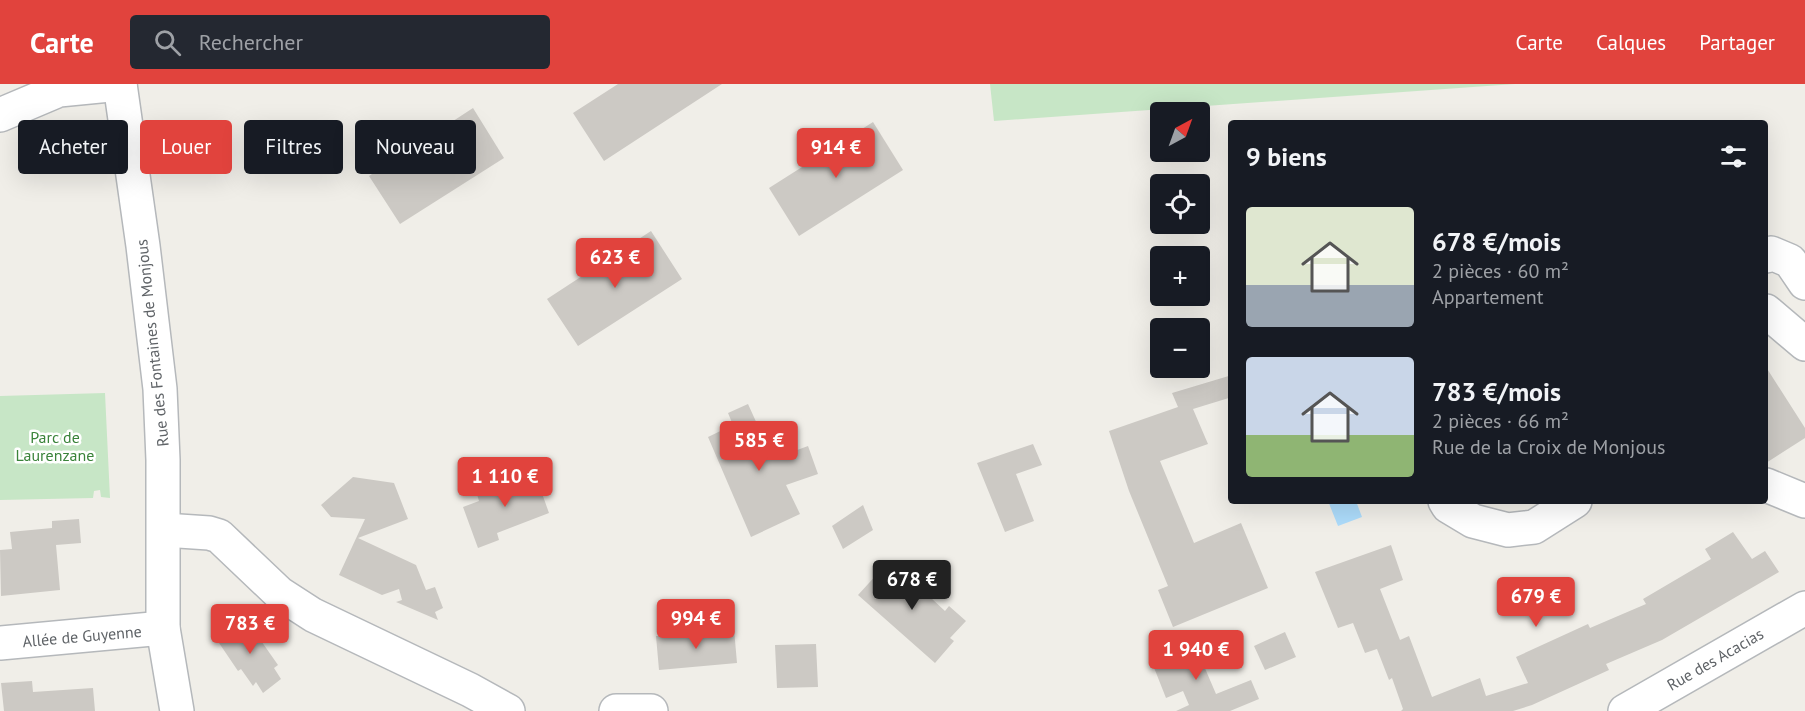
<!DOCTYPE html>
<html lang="fr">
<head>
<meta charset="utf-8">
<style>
  body { margin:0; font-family:"PT Sans",sans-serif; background:#242831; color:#f1f3f6; height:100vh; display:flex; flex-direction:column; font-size:22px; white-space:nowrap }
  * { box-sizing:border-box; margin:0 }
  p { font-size:20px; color:#9ea1a6 }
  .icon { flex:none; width:33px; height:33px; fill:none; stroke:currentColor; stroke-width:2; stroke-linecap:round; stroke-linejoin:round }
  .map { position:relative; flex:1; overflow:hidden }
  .details { position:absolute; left:1228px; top:36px; width:540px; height:384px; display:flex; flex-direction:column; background:#171b24; border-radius:6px; box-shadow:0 6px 24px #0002 }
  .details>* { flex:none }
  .hud { position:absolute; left:18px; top:36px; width:570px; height:54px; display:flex; gap:12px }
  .needle { width:39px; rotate:41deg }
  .fabs { position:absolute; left:1150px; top:18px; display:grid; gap:12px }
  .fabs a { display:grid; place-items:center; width:60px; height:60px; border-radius:6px; background:#171b24; box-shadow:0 6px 24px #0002; font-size:30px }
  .price { position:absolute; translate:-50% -51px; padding:0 14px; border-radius:6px; background:#e1433d; color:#fff; font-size:20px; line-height:39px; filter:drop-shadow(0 2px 3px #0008) }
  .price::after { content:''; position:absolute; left:50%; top:36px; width:18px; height:14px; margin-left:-9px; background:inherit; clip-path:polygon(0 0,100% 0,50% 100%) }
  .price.on { background:#222; color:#fff }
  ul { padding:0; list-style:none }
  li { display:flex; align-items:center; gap:18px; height:150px; padding:0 18px }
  li span { display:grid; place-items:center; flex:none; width:168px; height:120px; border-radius:6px; color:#555 }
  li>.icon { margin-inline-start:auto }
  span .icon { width:72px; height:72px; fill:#fffc; stroke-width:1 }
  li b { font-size:26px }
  h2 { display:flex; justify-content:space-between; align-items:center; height:72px; padding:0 18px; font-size:26px }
  .tag { padding:0 21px; border-radius:6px; background:#171b24; box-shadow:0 6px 24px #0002; font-size:21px; line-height:54px }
  .tag.on { background:#e1433d; color:#fff }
  header { display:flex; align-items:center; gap:36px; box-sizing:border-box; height:84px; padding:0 30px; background:#e1433d; color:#fff }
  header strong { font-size:28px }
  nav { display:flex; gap:33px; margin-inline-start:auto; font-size:21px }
  .search { width:420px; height:54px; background:#242831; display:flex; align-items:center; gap:15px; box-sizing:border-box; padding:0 21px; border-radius:6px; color:#9ea1a6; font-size:22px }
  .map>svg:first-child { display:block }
</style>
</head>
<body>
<header>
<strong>Carte</strong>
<div class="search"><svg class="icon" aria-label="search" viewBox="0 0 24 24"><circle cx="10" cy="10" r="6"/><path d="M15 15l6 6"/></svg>Rechercher</div>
<nav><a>Carte</a><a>Calques</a><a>Partager</a></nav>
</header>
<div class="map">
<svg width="1805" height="627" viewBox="0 0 1805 627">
  <rect width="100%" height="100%" fill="#f0eee8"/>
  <path fill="#c7e6c6" d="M 990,0 L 1515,0 L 994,37 Z
    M 105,309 L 110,414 L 101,413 L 100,406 L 94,407 L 93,414 L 0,416 L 0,312 Z"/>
  <path fill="#addcfb" d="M 1328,417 L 1356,417 L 1362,433 L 1338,442 Z"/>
  <path fill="#ccc9c4" d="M 618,0 L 722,0 L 604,77 L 573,29 Z
    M 473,24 L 504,74 L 400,140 L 369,92 Z
    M 873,38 L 903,86 L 799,152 L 769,104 Z
    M 651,147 L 682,195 L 578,262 L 547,215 Z
    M 1766,283 L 1805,344 L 1805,354 L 1766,379 Z
    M 1232,291 L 1232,313 L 1193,325 L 1208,360 L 1160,377 L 1194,459 L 1241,439 L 1268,504 L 1173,543 L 1158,506 L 1168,502 L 1129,407 L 1109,347 L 1178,323 L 1172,309 Z
    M 748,320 L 773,375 L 808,362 L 818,390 L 786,401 L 800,430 L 751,453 L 708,353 L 733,341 L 728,329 Z
    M 1033,360 L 1042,381 L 1016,390 L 1034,437 L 1005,448 L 977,379 Z
    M 534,387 L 549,429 L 497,449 L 499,456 L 478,464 L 463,423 L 479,417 L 476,407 Z
    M 353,393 L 394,399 L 408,435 L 358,454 L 416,481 L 426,506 L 435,503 L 443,524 L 435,528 L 438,536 L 396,518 L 402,516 L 399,505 L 382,511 L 339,491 L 365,435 L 331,433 L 321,421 Z
    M 863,421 L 873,446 L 843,465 L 832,442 Z
    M 79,435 L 81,459 L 56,461 L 60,506 L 1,512 L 0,466 L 12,465 L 10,448 L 52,444 L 52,437 Z
    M 1733,448 L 1752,475 L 1765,467 L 1779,488 L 1662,556 L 1606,580 L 1609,586 L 1532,621 L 1513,627 L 1401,627 L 1403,625 L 1392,594 L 1389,596 L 1377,565 L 1365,569 L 1353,539 L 1338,544 L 1315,488 L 1391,461 L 1403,496 L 1380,505 L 1400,556 L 1409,552 L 1432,613 L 1480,594 L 1486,612 L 1528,599 L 1516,573 L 1588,540 L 1590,544 L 1646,520 L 1643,515 L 1711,475 L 1705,465 Z
    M 890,476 L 945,527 L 949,522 L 966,537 L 950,554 L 954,557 L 935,579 L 858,511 Z
    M 245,534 L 278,581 L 274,584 L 281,595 L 263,609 L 256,598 L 253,602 L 241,585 L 238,587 L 217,556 Z
    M 734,545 L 737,579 L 659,586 L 656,552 Z
    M 1285,548 L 1296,573 L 1265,586 L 1254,562 Z
    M 1192,554 L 1216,610 L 1251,596 L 1259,615 L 1230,627 L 1176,627 L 1189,621 L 1183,607 L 1166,614 L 1149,571 Z
    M 816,560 L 818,603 L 777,604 L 775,561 Z
    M 32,597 L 33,608 L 93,604 L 95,627 L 4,627 L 1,599 Z"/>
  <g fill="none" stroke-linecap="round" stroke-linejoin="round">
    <g stroke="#b5b8bb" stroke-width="36">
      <path id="minor" d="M 0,31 L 59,6 L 120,0
        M 1766,172 L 1771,169 L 1790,177 L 1805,199
        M 1766,227 L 1805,260
        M 1766,401 L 1805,417
        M 1445,417 L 1448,422 L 1473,437 L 1508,446 L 1534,443 L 1575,417
        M 164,446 L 209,449 L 219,452 L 279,509 L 313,531 L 470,606 L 508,627
        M 0,559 L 163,544
        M 616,627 L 651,627
        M 1625,627 L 1805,524"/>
    </g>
    <g stroke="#b5b8bb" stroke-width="36">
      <path id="tertiary" d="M 120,0 L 143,162 L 160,305 L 163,376 L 163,544 L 177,627"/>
    </g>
    <use href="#minor" stroke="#fff" stroke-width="33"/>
    <use href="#tertiary" stroke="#fff" stroke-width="33"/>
  </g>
  <g text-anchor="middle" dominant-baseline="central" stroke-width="5" stroke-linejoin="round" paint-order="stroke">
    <g font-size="16" fill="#5f6367" stroke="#fff">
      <text transform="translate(152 259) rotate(-96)">Rue des Fontaines de Monjous</text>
      <text transform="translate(82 552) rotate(-5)">Allée de Guyenne</text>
      <text transform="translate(1715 575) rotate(-30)">Rue des Acacias</text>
    </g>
    <g font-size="16" fill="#3a833a" stroke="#fff">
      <text x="55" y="353">Parc de<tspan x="55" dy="18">Laurenzane</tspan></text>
    </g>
  </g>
</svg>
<div class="fabs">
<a><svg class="needle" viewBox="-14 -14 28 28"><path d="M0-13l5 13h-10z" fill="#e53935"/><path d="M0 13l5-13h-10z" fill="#9ea1a6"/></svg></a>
<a><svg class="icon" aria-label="locate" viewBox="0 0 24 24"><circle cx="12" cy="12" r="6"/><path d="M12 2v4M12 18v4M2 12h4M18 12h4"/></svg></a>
<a>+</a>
<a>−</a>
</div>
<b class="price" style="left:836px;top:95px">914 €</b>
<b class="price" style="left:615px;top:205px">623 €</b>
<b class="price" style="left:759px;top:388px">585 €</b>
<b class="price" style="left:505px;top:424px">1 110 €</b>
<b class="price on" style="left:912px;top:527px">678 €</b>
<b class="price" style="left:1536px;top:544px">679 €</b>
<b class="price" style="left:696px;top:566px">994 €</b>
<b class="price" style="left:250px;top:571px">783 €</b>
<b class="price" style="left:1196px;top:597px">1 940 €</b>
<div class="hud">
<a class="tag">Acheter</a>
<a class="tag on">Louer</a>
<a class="tag">Filtres</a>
<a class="tag">Nouveau</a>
</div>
<section class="details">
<h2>9 biens<svg class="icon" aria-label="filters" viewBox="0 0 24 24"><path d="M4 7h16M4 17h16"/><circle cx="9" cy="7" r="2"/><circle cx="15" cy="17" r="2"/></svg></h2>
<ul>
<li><span style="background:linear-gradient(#dfe7d0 65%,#9aa5b1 0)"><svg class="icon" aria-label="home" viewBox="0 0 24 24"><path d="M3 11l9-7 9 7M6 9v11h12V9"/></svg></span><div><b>678 €/mois</b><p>2 pièces · 60 m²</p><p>Appartement</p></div></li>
<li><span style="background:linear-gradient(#c9d6e8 65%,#8fb573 0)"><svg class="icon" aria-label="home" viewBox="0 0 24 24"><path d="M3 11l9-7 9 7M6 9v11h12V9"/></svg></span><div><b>783 €/mois</b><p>2 pièces · 66 m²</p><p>Rue de la Croix de Monjous</p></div></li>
</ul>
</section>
</div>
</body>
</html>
